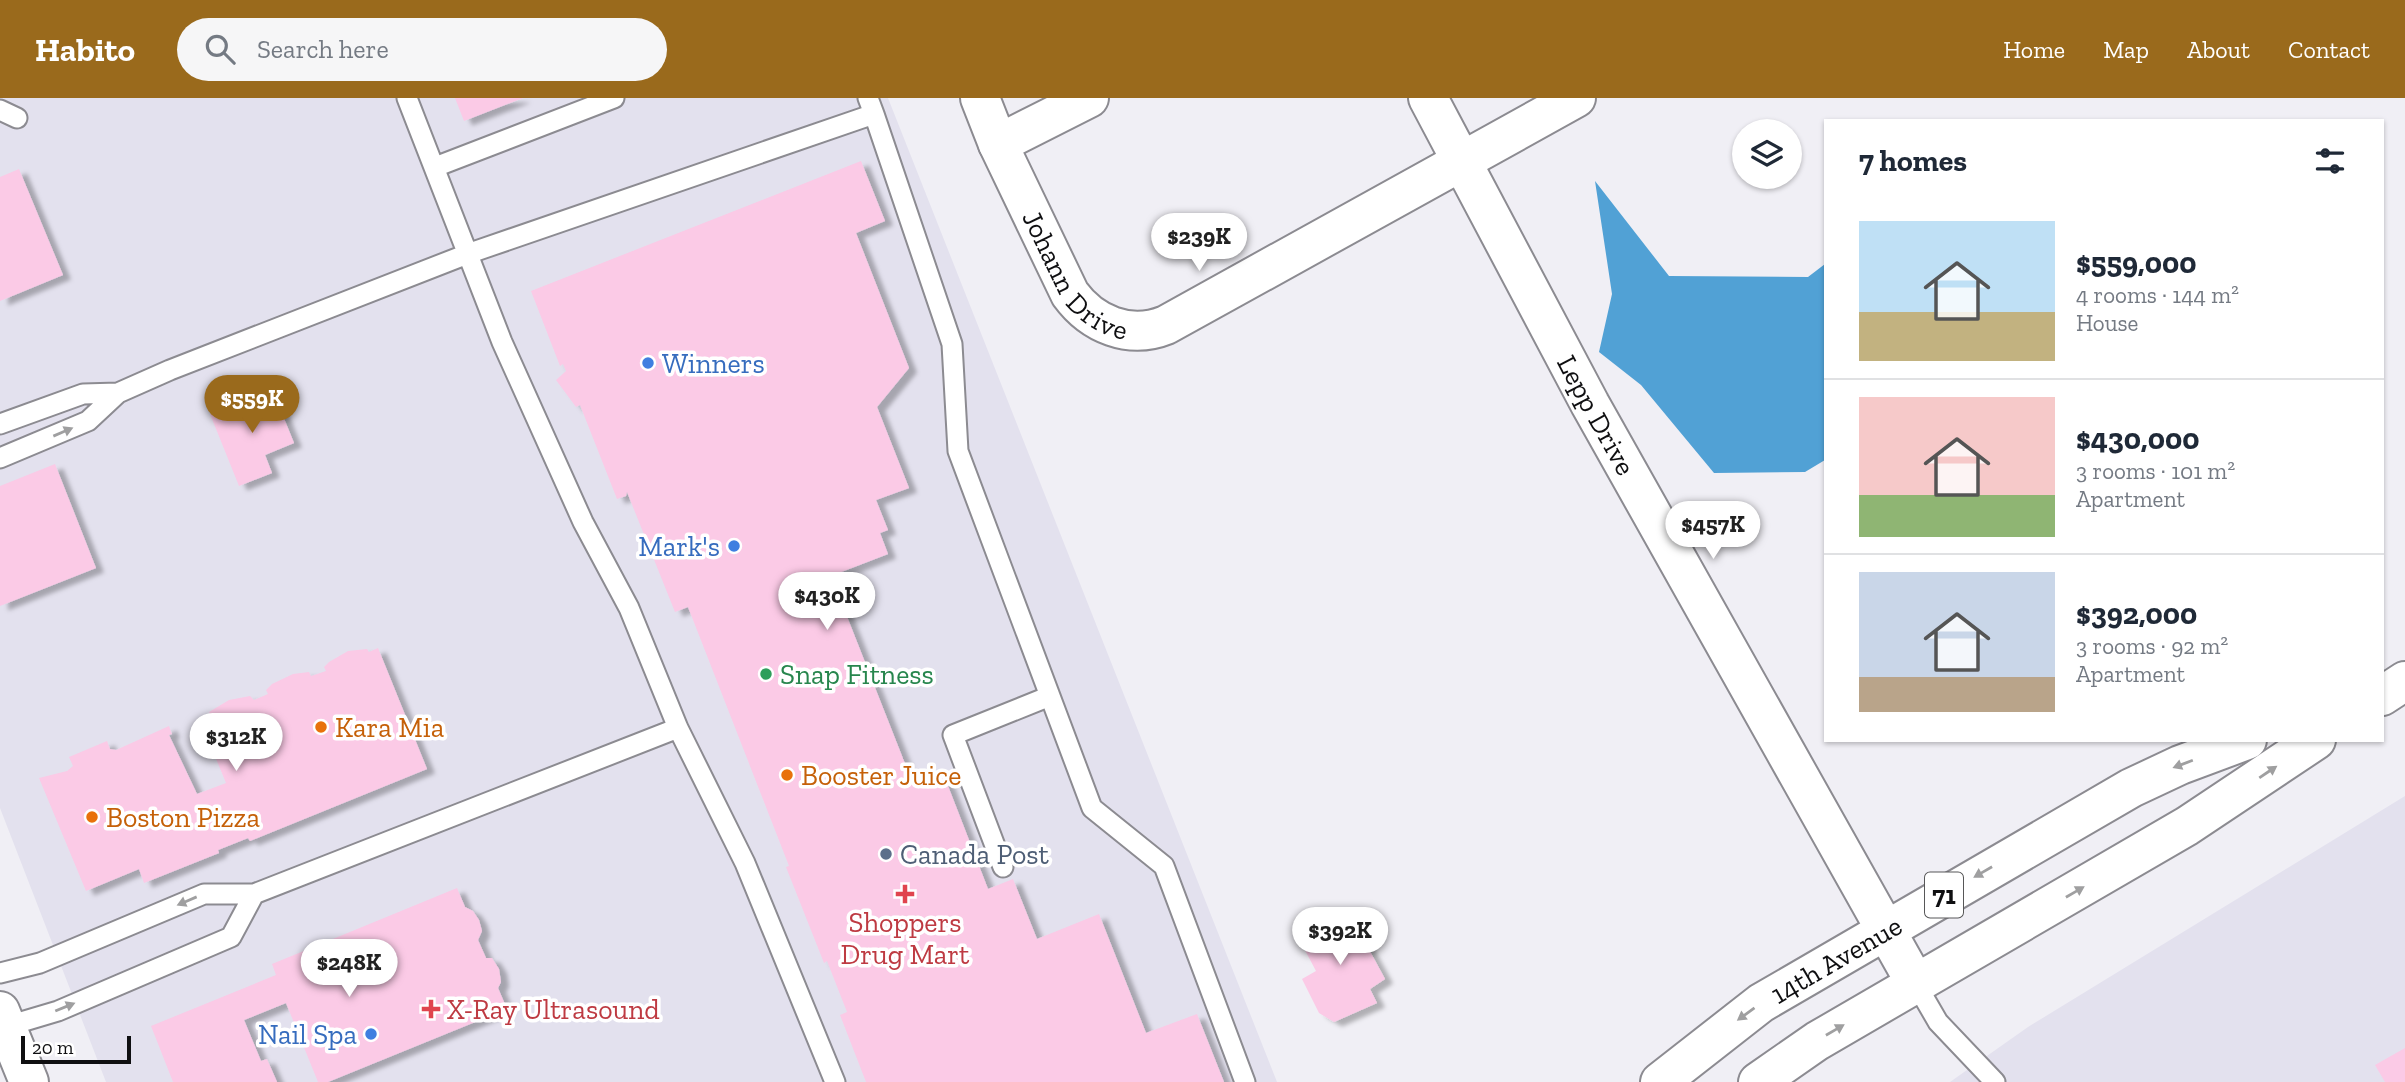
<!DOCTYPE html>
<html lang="en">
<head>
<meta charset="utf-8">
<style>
  body { margin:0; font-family:"Zilla Slab",serif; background:#f6f6f7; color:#1f2937; height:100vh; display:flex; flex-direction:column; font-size:26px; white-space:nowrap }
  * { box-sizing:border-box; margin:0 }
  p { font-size:23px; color:#747a83 }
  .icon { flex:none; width:38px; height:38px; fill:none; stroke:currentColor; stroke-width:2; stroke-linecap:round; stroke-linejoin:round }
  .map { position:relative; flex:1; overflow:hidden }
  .drawer { position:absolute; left:1824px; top:21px; width:560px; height:623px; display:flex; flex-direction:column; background:#fff; border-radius:0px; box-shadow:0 2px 5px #0004 }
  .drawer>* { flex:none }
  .buttons { position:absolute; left:1732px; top:21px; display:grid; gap:14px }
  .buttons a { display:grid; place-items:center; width:70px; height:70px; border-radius:50%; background:#fff; box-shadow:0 2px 5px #0004; font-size:35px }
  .scale { position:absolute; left:21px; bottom:18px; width:110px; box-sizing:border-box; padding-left:7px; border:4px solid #0f0f11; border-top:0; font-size:19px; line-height:24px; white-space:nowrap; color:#0f0f11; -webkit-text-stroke:5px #fff; paint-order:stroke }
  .price { position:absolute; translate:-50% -60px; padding:0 16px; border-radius:24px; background:#fff; color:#222; font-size:23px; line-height:46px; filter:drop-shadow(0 2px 4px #0008) }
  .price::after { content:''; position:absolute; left:50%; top:42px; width:21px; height:16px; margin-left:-10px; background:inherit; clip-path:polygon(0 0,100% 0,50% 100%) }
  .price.selected { background:#9a6a1c; color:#fff }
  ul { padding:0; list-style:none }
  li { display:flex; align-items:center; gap:21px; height:175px; padding:0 35px }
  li+li { border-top:2px solid #e0e1e3 }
  li span { display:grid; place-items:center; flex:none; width:196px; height:140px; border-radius:0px; color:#555 }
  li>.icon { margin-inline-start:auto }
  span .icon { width:84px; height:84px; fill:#fffc; stroke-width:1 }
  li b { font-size:30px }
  h2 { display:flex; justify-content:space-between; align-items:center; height:84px; padding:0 35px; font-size:30px }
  header { display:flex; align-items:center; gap:42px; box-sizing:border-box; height:98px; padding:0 35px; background:#9a6a1c; color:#fff }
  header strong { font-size:33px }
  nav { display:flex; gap:38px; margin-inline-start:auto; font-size:24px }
  .search { width:490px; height:63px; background:#f6f6f7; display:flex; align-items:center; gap:18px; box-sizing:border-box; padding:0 24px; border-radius:38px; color:#747a83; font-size:26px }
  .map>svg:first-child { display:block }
</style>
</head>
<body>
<header>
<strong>Habito</strong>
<div class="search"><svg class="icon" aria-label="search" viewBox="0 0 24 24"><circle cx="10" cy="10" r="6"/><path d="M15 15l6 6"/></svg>Search here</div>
<nav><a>Home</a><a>Map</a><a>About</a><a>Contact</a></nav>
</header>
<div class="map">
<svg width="2405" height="984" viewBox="0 0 2405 984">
  <defs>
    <filter id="shadow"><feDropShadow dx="8" dy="4.5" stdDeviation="2" flood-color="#0004"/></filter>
  </defs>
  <rect width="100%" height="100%" fill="#f0eff5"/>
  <path fill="#e3e1ee" d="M 0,0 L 888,0 L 1277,984 L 106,984 L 0,710 Z
    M 2405,698 L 2405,984 L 1950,984 L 2028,929 Z"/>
  <path fill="#51a1d5" d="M 1595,83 L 1669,178 L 1808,179 L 1825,166 L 1825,362 L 1805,374 L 1714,375 L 1641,287 L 1599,254 L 1612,196 Z"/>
  <path fill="#fbcae6" filter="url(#shadow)" d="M 455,0 L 523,0 L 464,23 Z
    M 861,63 L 885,123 L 856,135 L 909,270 L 877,309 L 909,390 L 876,402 L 888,432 L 880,435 L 888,456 L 831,478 L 913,686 L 943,675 L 988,791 L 1013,781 L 1037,841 L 1099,816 L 1146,935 L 1197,916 L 1224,984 L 866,984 L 840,917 L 847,914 L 827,863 L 824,865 L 786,769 L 789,768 L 688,509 L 675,514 L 627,394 L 626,398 L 617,401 L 580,307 L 576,309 L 556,282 L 566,273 L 563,266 L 560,268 L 531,193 Z
    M 19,71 L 63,177 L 0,203 L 0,79 Z
    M 272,291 L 294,345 L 265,357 L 272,375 L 239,388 L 210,316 Z
    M 55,366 L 96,470 L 0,508 L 0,388 Z
    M 378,550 L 427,671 L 250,743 L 248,740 L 218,752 L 219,755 L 144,785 L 139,771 L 86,793 L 39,680 L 67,673 L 73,668 L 69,659 L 107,643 L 110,651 L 116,652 L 169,628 L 172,636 L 169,637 L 197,696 L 226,685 L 200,622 L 211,618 L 209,614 L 229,602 L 250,598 L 254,602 L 268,596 L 266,592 L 272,586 L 293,576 L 309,574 L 311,578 L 326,573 L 324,569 L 329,564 L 348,553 L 367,551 L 369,554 Z
    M 457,790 L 465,809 L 473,813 L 479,822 L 482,833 L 478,842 L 486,860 L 492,860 L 499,871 L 501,884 L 498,890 L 507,911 L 328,984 L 318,984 L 286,905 L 244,922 L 261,963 L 267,961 L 277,984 L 173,984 L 151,928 L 276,877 L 272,866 Z
    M 1346,809 L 1385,881 L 1370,891 L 1377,905 L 1334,924 L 1319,915 L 1302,881 L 1316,873 L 1298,839 L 1308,834 L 1306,831 Z
    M 2405,950 L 2405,984 L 2385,984 L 2375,967 Z"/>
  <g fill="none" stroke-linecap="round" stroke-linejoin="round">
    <g stroke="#8c8b91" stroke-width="23">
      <path id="lane" d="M 407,0 L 502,244 L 583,424 L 629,510 L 678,630 L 745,765 L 835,984
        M 0,12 L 17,20
        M 874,16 L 952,246 L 958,353 L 1092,710 L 1164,768 L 1245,984
        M 435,69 L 614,0
        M 0,326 L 83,296 L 118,295
        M 0,360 L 88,323 L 118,295 L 170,272 L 470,155 L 874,16 L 868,0
        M 1003,769 L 953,637 L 1050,598
        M 0,875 L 40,865 L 204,796 L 254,796 L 678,630
        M 1916,886 L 1938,924 L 1995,984
        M 1,930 L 58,913 L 231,839 L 254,796"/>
    </g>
    <g stroke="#8c8b91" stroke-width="42">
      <g id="street">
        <path id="s1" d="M 980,0 L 998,46 L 1070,196 C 1092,226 1129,242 1166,227 L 1576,0"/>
        <path id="s2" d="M 1428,0 L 1590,306 L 1916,886"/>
        <path d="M 998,46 L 1089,0"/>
      </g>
    </g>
    <g stroke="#8c8b91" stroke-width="42">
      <g id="primary">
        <path d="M 2382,598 L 2405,583"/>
        <path d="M 0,913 L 29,984"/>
        <path id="s3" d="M 1660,984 L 1761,905 L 2131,690 L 2180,667 L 2247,642"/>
        <path d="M 1758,984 L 1817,943 L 2187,728 L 2316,642"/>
      </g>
    </g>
    <use href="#lane" stroke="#fff" stroke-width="19"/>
    <use href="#street" stroke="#fff" stroke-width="38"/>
    <use href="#primary" stroke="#fff" stroke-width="38"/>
  </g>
  <defs><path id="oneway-solid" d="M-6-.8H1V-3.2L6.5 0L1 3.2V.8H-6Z" transform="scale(1.75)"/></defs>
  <g fill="#9f9fa0">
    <use href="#oneway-solid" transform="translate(63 334) rotate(-23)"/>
    <use href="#oneway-solid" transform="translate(2183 666) rotate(159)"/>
    <use href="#oneway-solid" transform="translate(2268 674) rotate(-34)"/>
    <use href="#oneway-solid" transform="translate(1983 774) rotate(150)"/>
    <use href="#oneway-solid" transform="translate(2075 794) rotate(-30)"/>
    <use href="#oneway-solid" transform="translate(187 803) rotate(157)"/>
    <use href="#oneway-solid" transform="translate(65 909) rotate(-22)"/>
    <use href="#oneway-solid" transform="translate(1746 916) rotate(144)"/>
    <use href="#oneway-solid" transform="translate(1835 932) rotate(-30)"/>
  </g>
  <g fill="#3f7fe0" stroke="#fff" stroke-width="2.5">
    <circle cx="648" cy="265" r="7"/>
    <circle cx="734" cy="448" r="7"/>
    <circle cx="371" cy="936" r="7"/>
  </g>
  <circle fill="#2e9e5b" stroke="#fff" stroke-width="2.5" cx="766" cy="576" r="7"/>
  <g fill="#e8710a" stroke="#fff" stroke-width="2.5">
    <circle cx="321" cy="629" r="7"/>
    <circle cx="787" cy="677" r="7"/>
    <circle cx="92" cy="719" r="7"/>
  </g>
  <circle fill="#5c6f8a" stroke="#fff" stroke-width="2.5" cx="886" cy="756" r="7"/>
  <g fill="#e0444e" stroke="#fff" stroke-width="2.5">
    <path d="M901.5 785.5h7v7h7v7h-7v7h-7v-7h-7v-7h7z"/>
    <path d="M427.5 900.5h7v7h7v7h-7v7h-7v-7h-7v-7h7z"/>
  </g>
  <g text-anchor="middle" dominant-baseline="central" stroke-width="7" stroke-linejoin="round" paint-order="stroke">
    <rect fill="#fff" stroke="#575758" stroke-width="2" x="1925" y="774.5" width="38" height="45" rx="5"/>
    <g font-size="26" font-weight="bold" fill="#0f0f11">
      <text x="1944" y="797">71</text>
    </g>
    <g font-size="28" fill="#0f0f11" stroke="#fff">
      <text stroke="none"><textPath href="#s1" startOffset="205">Johann Drive</textPath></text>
      <text stroke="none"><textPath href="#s2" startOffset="359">Lepp Drive</textPath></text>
      <text stroke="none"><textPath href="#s3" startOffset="215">14th Avenue</textPath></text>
    </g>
    <g font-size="28" fill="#366cbe" stroke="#fff" text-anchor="end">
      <text x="662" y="265" text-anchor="start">Winners</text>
      <text x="720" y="448">Mark's</text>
      <text x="357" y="936">Nail Spa</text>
    </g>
    <g font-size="28" fill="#27864d" stroke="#fff" text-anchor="start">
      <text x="780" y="576">Snap Fitness</text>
    </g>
    <g font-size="28" fill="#c56008" stroke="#fff" text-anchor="start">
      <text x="335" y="629">Kara Mia</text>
      <text x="801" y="677">Booster Juice</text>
      <text x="106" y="719">Boston Pizza</text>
    </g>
    <g font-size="28" fill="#4e5e75" stroke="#fff" text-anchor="start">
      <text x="900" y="756">Canada Post</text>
    </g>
    <g font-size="28" fill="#be3a42" stroke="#fff">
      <text x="905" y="824">Shoppers<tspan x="905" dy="32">Drug Mart</tspan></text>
      <text x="447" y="911" text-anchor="start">X-Ray Ultrasound</text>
    </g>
  </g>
</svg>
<div class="buttons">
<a><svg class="icon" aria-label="layers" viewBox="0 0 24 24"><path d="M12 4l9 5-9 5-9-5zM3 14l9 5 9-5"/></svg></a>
</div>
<div class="scale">20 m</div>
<b class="price" style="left:1199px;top:175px">$239K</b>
<b class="price selected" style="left:252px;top:337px">$559K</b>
<b class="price" style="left:1713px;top:463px">$457K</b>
<b class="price" style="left:827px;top:534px">$430K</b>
<b class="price" style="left:236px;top:675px">$312K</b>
<b class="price" style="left:1340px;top:869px">$392K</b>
<b class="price" style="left:349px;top:901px">$248K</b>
<section class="drawer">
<h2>7 homes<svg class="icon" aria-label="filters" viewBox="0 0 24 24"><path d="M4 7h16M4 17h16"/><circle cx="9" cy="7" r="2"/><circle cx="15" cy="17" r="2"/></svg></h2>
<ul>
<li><span style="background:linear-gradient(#bfe0f5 65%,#c2b280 0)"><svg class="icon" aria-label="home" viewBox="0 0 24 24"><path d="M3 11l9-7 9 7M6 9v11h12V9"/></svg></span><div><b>$559,000</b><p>4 rooms · 144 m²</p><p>House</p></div></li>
<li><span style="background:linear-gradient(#f6c9c9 70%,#8fb573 0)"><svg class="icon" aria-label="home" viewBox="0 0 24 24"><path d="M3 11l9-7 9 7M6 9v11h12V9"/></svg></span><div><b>$430,000</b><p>3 rooms · 101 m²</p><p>Apartment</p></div></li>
<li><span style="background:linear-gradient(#c9d6e8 75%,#b9a48a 0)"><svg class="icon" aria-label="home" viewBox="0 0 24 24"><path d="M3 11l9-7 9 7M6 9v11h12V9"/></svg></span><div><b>$392,000</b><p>3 rooms · 92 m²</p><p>Apartment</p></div></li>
</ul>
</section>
</div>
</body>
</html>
